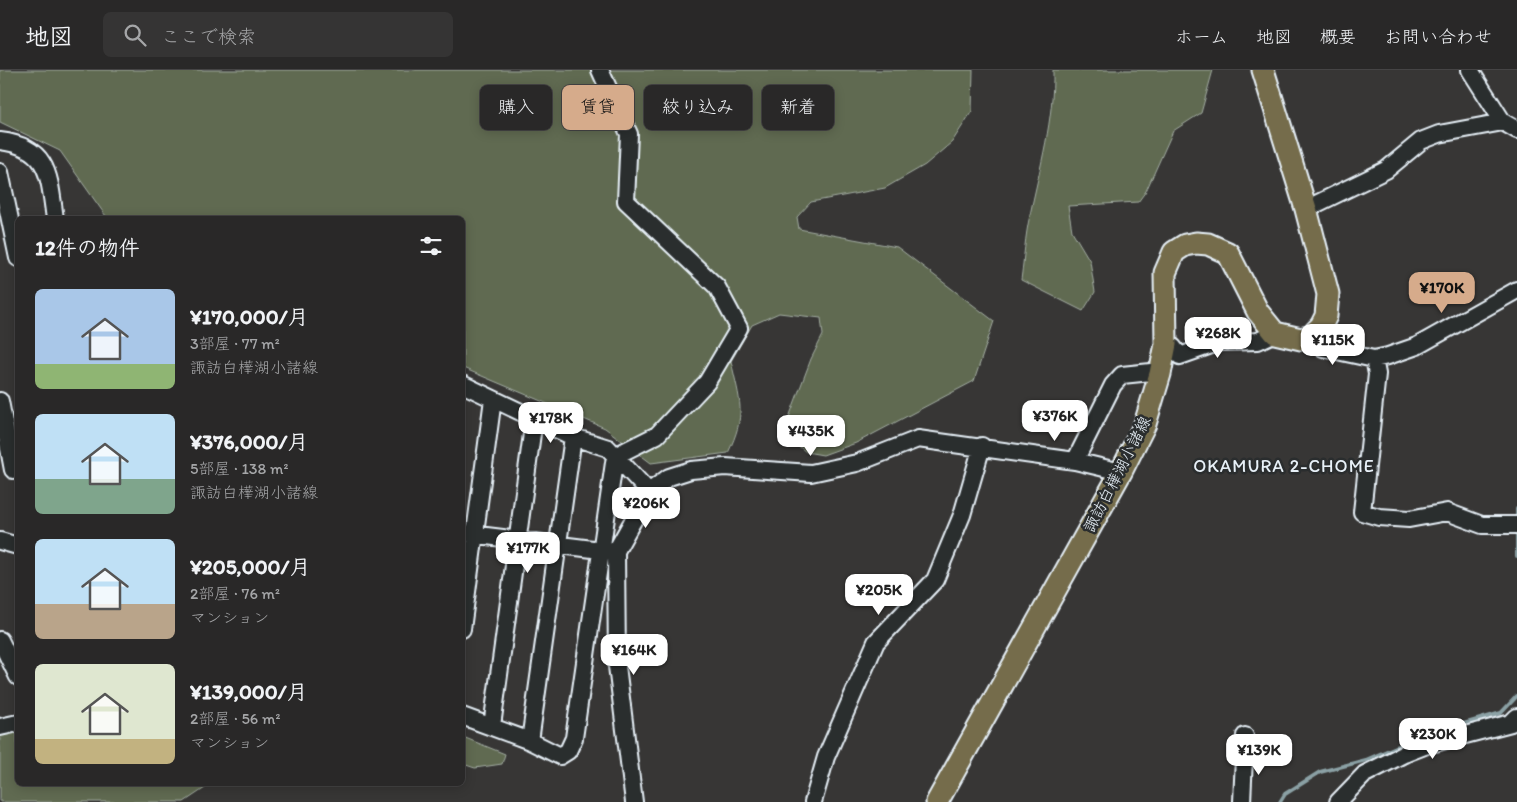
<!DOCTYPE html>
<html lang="ja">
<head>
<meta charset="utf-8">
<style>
  body { margin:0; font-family:Itim,"Klee One",sans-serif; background:#353434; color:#f1f3f6; height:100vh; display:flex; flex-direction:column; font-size:19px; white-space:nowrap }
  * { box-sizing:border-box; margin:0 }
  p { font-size:16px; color:#a5a6a8 }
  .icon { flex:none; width:28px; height:28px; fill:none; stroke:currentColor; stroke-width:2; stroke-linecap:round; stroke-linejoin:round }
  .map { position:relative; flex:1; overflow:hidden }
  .details { position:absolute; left:15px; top:146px; width:450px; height:570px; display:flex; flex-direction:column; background:#292828; border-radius:8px; box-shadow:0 2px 12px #0003,0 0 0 1px #454445 }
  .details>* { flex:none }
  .top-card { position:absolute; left:480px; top:15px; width:475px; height:45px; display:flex; gap:10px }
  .price { position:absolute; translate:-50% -42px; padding:0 11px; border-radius:10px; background:#fff; color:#222; font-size:16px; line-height:32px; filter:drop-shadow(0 1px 2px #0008) }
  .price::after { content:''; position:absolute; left:50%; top:30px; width:15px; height:11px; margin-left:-8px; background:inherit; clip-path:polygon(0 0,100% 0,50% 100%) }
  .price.current { background:#d6ab8b; color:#111 }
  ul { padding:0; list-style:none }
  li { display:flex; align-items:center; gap:15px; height:125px; padding:0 20px }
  li span { display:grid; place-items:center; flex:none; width:140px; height:100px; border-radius:8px; color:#555 }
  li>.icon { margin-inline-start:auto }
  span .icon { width:60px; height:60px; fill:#fffc; stroke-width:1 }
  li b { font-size:21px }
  h2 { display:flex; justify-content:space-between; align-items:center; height:60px; padding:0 20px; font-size:21px }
  .tag { padding:0 18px; border-radius:8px; background:#292828; box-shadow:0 2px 12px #0003,0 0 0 1px #454445; font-size:18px; line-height:45px }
  .tag.current { background:#d6ab8b; color:#111 }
  header { display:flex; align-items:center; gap:30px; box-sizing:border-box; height:70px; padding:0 25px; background:#292828; border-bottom:1px solid #454445 }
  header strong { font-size:24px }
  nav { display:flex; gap:28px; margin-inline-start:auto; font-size:18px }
  .search { width:350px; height:45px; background:#353434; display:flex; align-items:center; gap:12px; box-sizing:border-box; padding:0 18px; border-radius:8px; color:#a5a6a8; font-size:19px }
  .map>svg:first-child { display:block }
</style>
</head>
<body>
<header>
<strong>地図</strong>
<div class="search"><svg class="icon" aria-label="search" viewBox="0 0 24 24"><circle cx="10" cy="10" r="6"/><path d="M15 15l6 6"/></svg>ここで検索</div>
<nav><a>ホーム</a><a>地図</a><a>概要</a><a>お問い合わせ</a></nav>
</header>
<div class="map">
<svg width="1517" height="732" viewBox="0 0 1517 732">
  <rect width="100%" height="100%" fill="#373635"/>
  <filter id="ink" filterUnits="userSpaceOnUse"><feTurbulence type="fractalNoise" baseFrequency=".02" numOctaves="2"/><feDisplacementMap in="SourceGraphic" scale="10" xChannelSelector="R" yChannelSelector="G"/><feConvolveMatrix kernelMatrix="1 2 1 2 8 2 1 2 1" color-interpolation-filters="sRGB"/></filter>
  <g filter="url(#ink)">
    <path fill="#606a51" stroke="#a4aea4" d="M 0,0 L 973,0 L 972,41 L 952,72 L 925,95 L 885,118 L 811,132 L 797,147 L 799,159 L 897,177 L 994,251 L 974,311 L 856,373 L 823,385 L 806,382 L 792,371 L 788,350 L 811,289 L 823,265 L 821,248 L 779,243 L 752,255 L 731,291 C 740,332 747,343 728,383 L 651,393 L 605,358 L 463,298 L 462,149 L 108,149 L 60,81 L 0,52 Z
      M 1053,0 L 1213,0 L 1201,43 L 1173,61 L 1146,121 L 1138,132 L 1068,136 L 1072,161 L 1090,191 L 1095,222 L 1083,241 L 1021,210 C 1024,189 1025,166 1030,145 C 1040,97 1054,49 1053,0 Z
      M 17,662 L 18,714 L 211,714 L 184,732 L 0,732 L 0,665 Z
      M 463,667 L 505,684 L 502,694 L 475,698 L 463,694 Z"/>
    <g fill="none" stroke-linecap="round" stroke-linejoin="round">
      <path stroke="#8ba1a5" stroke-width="4" d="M 1517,451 L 1517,439
        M 1517,458 L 1517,486
        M 1280,732 L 1285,724 L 1320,702 L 1366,690 L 1419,667 L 1501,643 L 1517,626"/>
      <g stroke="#e8f1f8" stroke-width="20">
        <path id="minor" d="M 1470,0 L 1503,52 L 1517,60
          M 0,71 C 50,77 49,107 55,149
          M 0,102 L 18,188
          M 1306,139 L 1386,100 L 1421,71 L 1439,64 L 1503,52
          M 1311,266 L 1323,278 L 1374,289 L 1388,286 L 1417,276 L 1517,220
          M 1166,274 L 1173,277 L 1180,286 L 1220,272 L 1258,271 L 1275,263
          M 1374,289 L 1377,304 L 1362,442 L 1379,447 L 1409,449 L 1447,442 L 1482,455 L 1517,455
          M 462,314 L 573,367 L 608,378 L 649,422
          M 0,331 L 13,400
          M 1075,391 L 1113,315 L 1122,305 L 1151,302
          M 462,463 L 609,481
          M 0,471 L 18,476
          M 462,559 L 493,329
          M 0,570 L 18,607
          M 462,646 L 530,671 L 560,686 L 568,681 L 574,668 L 615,386 L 657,365 L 707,312 L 739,258 L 717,217 L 626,131 L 629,64 L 600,0
          M 492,656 L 534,349
          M 0,657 L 18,653
          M 530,671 L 573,367
          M 634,732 L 617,596 L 616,481 L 649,422 L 669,407 L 691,400 L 725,397 L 811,403 L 857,393 L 918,369 L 1075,391 L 1121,402
          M 813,732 L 826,687 L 876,572 L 935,510 L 962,445 L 982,376
          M 1242,732 L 1245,666
          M 1338,732 L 1365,704 L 1404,684 L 1427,675 L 1511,653 L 1517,647"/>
      </g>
      <g stroke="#e8f1f8" stroke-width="25">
        <path id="major" d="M 937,732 L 1121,402 L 1145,354 L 1160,304 L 1166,274 L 1165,203 L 1174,182 L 1185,175 L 1196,173 L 1208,174 L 1228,183 L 1258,242 L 1275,263 L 1301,269 L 1311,266 L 1321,256 L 1326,246 L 1328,224 L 1306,139 L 1263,0"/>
      </g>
      <use href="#minor" stroke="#2a2d2e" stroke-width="16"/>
      <use href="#major" stroke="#746c4b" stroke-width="21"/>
    </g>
  </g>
  <g text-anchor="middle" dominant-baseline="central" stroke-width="5" stroke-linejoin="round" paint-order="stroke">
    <g font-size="16" fill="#e8f1f8" stroke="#2a2d2e">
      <text transform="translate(1117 404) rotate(-63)">諏訪白樺湖小諸線</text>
    </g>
    <g font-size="18" letter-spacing="1" fill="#e8f1f8" stroke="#2a2d2e">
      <text x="1284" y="396">OKAMURA 2-CHOME</text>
    </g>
  </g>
</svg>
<b class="price current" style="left:1442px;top:244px">¥170K</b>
<b class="price" style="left:1218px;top:289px">¥268K</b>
<b class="price" style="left:1333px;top:296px">¥115K</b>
<b class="price" style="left:1055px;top:372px">¥376K</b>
<b class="price" style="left:551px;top:374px">¥178K</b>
<b class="price" style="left:811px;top:387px">¥435K</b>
<b class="price" style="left:646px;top:459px">¥206K</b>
<b class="price" style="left:528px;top:504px">¥177K</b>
<b class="price" style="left:879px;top:546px">¥205K</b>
<b class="price" style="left:634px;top:606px">¥164K</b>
<b class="price" style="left:1433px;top:690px">¥230K</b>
<b class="price" style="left:1259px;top:706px">¥139K</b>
<div class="top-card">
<a class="tag">購入</a>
<a class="tag current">賃貸</a>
<a class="tag">絞り込み</a>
<a class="tag">新着</a>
</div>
<section class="details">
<h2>12件の物件<svg class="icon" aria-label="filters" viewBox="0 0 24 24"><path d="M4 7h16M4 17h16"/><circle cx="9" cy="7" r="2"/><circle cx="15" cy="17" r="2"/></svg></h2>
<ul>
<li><span style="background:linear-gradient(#a9c7e8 75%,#8fb573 0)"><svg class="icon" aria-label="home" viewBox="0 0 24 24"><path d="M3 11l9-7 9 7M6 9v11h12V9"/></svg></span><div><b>¥170,000/月</b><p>3部屋 · 77 m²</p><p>諏訪白樺湖小諸線</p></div></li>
<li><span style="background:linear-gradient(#bfe0f5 65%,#7fa58c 0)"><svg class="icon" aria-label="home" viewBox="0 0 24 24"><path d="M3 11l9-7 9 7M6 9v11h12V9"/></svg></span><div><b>¥376,000/月</b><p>5部屋 · 138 m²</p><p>諏訪白樺湖小諸線</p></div></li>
<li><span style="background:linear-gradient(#bfe0f5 65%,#b9a48a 0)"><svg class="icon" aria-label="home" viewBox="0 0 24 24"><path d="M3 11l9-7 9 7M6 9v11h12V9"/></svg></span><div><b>¥205,000/月</b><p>2部屋 · 76 m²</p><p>マンション</p></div></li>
<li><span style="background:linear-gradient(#dfe7d0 75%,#c2b280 0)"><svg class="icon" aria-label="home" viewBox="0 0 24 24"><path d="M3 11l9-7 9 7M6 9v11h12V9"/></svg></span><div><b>¥139,000/月</b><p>2部屋 · 56 m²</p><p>マンション</p></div></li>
</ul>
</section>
</div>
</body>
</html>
